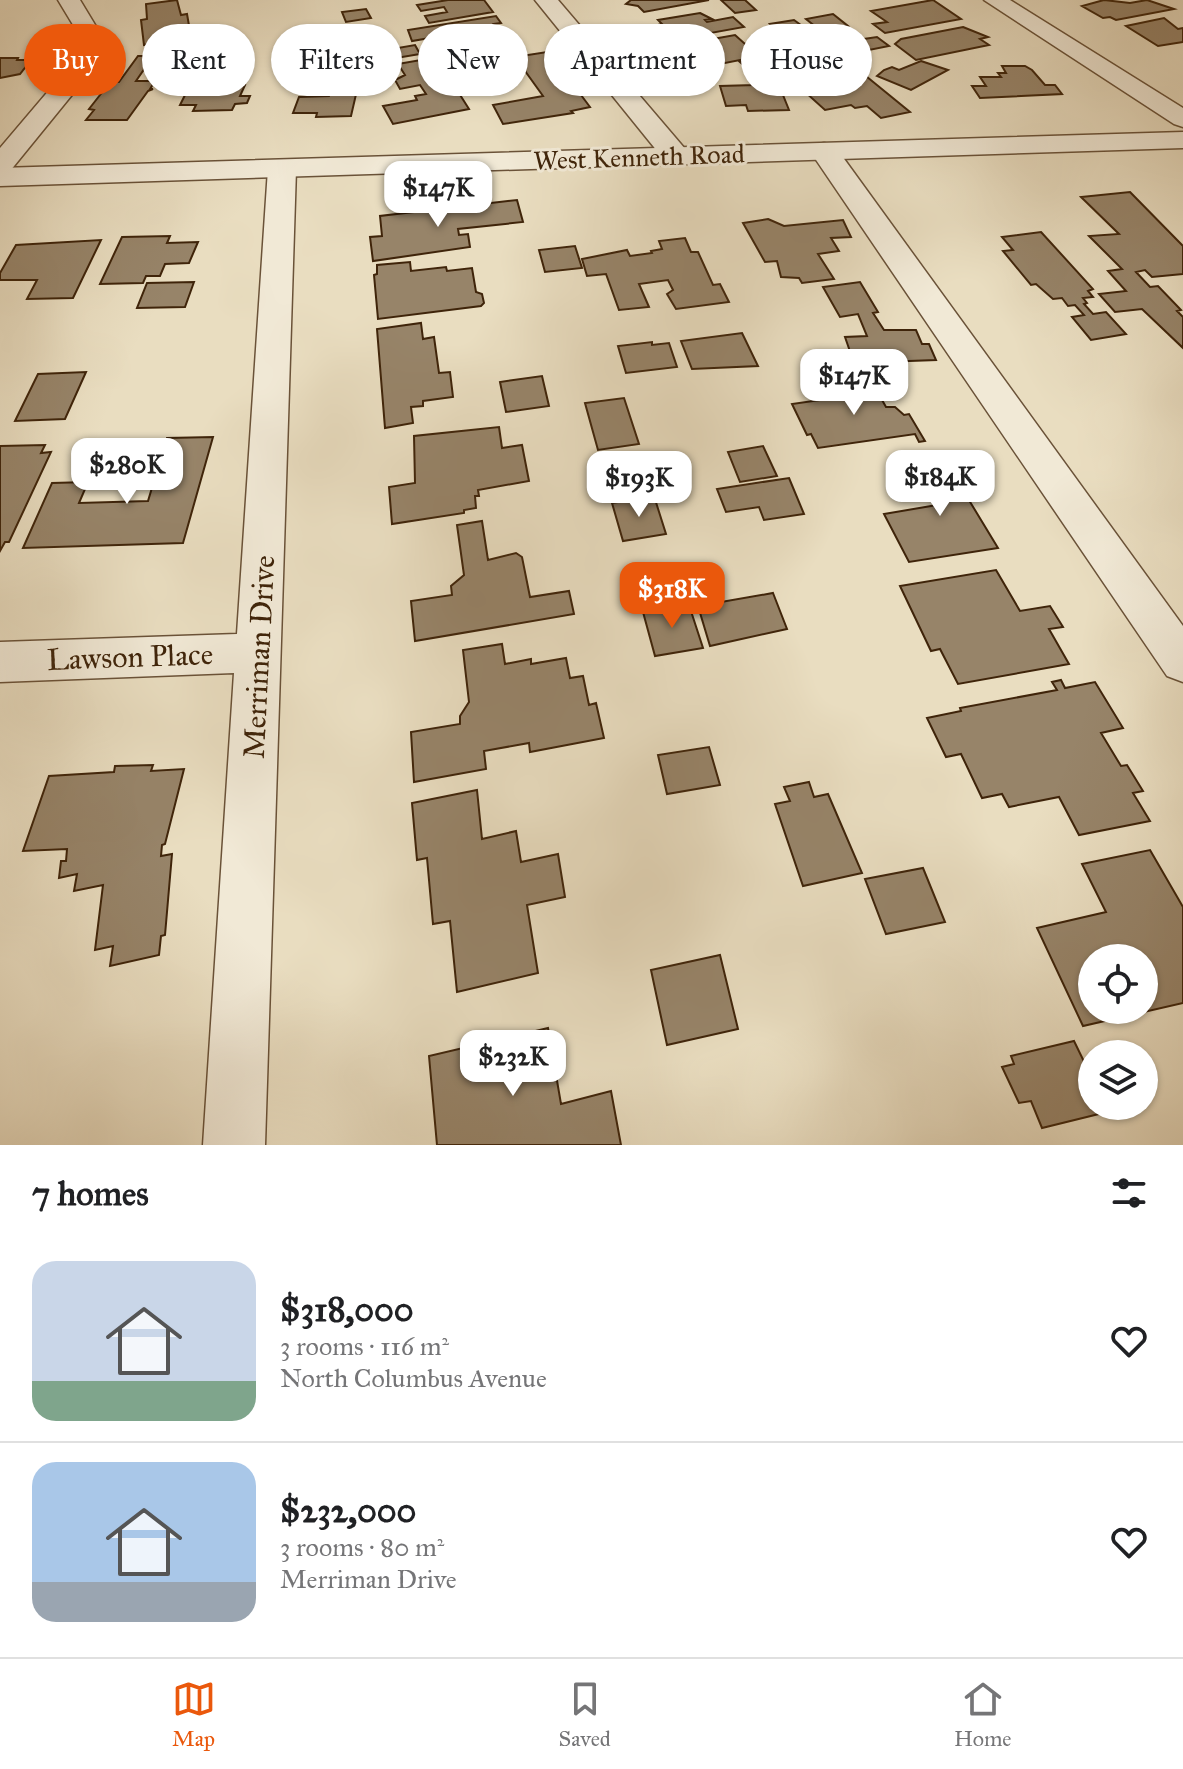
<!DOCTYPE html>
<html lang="en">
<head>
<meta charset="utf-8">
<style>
  body { margin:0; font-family:"IM FELL Great Primer",serif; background:#f2f2f2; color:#202124; height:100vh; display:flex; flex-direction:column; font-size:30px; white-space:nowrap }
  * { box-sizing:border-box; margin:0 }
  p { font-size:26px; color:#757577 }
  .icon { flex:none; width:44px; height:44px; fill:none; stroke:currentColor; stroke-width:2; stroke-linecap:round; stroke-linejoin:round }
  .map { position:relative; height:1145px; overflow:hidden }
  .details { display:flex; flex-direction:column; background:#fff; flex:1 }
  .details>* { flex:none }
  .banner { position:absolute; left:24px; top:24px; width:1136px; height:72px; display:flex; gap:16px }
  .buttons { position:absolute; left:1078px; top:944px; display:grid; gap:16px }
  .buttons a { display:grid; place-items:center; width:80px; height:80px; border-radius:50%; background:#fff; box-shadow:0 2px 6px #0004; font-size:40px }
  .price { position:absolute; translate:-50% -68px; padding:0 18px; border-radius:16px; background:#fff; color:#222; font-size:26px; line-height:52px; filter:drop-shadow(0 2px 4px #0008) }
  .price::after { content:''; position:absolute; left:50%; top:48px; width:24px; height:18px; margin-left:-12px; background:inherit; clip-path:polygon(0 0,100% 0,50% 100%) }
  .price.on { background:#ea580c; color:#fff }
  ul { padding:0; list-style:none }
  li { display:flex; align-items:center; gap:24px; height:200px; padding:0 32px }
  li+li { border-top:2px solid #e0e0e0 }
  li span { display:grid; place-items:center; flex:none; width:224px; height:160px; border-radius:24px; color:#555 }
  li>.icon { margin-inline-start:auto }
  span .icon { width:96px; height:96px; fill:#fffc; stroke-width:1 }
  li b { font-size:34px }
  h2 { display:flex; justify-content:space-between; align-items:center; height:96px; padding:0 32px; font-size:34px }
  .pill { padding:0 28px; border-radius:36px; background:#fff; box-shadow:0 2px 6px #0004; font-size:28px; line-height:72px }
  .pill.on { background:#ea580c; color:#fff }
  .tabs { display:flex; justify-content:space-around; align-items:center; height:112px; border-top:2px solid #e0e0e0; background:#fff; font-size:22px; color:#757577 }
  .tabs a { display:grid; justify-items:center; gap:4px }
  .tabs .on { color:#ea580c }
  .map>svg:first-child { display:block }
</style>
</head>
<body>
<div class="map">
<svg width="1183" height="1145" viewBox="0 0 1183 1145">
  <rect width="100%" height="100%" fill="#e9ddc0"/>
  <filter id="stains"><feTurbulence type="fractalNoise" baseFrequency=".0025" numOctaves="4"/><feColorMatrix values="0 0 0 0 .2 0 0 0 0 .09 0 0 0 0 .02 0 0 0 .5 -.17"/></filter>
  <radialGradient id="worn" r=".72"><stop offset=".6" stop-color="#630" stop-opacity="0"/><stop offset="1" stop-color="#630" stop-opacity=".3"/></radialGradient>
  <path fill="#978469" stroke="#3f240a" stroke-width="2" fill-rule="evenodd" d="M 177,0 L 181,15 L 187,14 L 191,37 L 144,45 L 141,20 L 147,19 L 146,4 Z
    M 448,0 L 484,0 L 493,12 L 429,23 L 425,16 L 447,12 L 444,7 L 421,11 L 417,5 Z
    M 631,0 L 709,0 L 644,12 L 638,6 L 626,4 Z
    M 721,0 L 745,0 L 756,10 L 735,13 Z
    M 933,0 L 961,19 L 885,33 L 873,24 L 887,22 L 871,11 Z
    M 1104,0 L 1130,3 L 1147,0 L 1174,9 L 1116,20 L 1110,17 L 1103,18 L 1082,6 Z
    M 366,9 L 371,18 L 346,22 L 342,12 Z
    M 700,13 L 712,19 L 705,20 L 707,22 L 733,17 L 744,27 L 672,40 L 665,33 L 669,32 L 658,25 L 662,24 L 658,20 Z
    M 833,14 L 848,26 L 821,31 L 806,19 Z
    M 496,16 L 501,23 L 494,24 L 507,35 L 466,42 L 464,39 L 444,42 L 441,36 L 412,41 L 408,30 Z
    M 1164,18 L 1178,29 L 1183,28 L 1183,42 L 1158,46 L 1126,26 Z
    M 794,20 L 809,31 L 784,36 L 770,24 Z
    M 963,27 L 988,37 L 980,39 L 989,45 L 916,60 L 895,44 L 901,39 Z
    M 735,35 L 745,44 L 773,39 L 786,51 L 700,68 L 690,58 L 698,57 L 685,44 Z
    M 877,37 L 889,46 L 869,50 L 857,40 Z
    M 415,45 L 420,54 L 361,64 L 357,55 Z
    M 547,52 L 573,85 L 579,84 L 587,94 L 581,95 L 590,107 L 571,111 L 573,113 L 503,124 L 493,105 L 543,96 L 515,57 Z
    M 138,56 L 176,56 L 169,66 L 145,68 L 136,81 L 155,81 L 150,89 L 153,89 L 148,91 L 127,120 L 86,120 L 94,110 L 89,109 L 111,81 L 119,82 Z
    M 764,57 L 777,69 L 753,73 L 740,62 Z
    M 0,58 L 18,58 L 17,60 L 31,60 L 20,74 L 0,78 Z
    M 432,58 L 439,69 L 443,68 L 469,109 L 393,124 L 383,106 L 417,100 L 415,96 L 426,94 L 420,85 L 400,89 L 395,80 L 405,75 L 398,64 Z
    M 921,61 L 948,70 L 911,90 L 877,76 L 884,70 L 892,67 L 899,70 Z
    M 1002,66 L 1025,66 L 1032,70 L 1045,85 L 1055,85 L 1062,94 L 980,98 L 972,86 L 986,86 L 980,77 L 1001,77 L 998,73 L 1006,73 Z
    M 809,69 L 820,79 L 861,72 L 910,112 L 881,118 L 867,106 L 855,108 L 851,105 L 825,110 L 784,73 Z
    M 776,75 L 780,88 L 785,88 L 788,95 L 783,95 L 789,110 L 748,111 L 746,105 L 726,106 L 720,86 L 755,85 L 752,76 Z
    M 218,78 L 233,78 L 231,83 L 245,85 L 240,96 L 250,96 L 247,103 L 235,104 L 232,110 L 193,111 L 196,105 L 180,105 L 188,89 L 194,86 L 214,85 Z
    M 357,90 L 351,116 L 316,117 L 317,113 L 293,113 L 299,97 L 329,96 L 331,91 Z
    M 1130,192 L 1183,246 L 1183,274 L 1152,277 L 1145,270 L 1136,272 L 1150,287 L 1158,286 L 1181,310 L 1177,311 L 1183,317 L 1183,348 L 1142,309 L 1115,312 L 1099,294 L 1126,291 L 1108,271 L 1122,269 L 1089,236 L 1119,234 L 1081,197 Z
    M 517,200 L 523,222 L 458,229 L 459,235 L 468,234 L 470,247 L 373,261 L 370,237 L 382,236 L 380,216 Z
    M 768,219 L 784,226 L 843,220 L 851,237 L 831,238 L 839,251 L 818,254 L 834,279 L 802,283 L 799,278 L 781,277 L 777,261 L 765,262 L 743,223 Z
    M 1041,232 L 1093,289 L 1088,291 L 1093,297 L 1083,298 L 1087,303 L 1084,304 L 1093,314 L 1106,312 L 1126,334 L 1091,340 L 1072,317 L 1084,315 L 1075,305 L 1068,306 L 1062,298 L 1053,299 L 1036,284 L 1031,285 L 1003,251 L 1013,250 L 1002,237 Z
    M 170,236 L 167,243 L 198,242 L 189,263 L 165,264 L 160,276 L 146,276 L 143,283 L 100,284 L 122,237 Z
    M 685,238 L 691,252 L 698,252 L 713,285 L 720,284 L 729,302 L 676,309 L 667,294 L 673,290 L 668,280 L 639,284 L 649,307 L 619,310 L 606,274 L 587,276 L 582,259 L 627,250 L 630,256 L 652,253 L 651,251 L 662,249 L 659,241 Z
    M 101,240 L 73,298 L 27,299 L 37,280 L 0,280 L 0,273 L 16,245 Z
    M 575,246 L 582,268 L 545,272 L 539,250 Z
    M 410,262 L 411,271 L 446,267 L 447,271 L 472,268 L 476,292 L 482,294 L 484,303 L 481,306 L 378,319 L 374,275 L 377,274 L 377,265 Z
    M 194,282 L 185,307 L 137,308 L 147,283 Z
    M 860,282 L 878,312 L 873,313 L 884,330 L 916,330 L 922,344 L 929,344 L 936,360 L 854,363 L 845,337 L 867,336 L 858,314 L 840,317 L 823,287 Z
    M 421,323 L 423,339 L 434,337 L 439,373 L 450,372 L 453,397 L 423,401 L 423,406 L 411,407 L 413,423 L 385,428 L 377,329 Z
    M 742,333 L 758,366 L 692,369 L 681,341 Z
    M 652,342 L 652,345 L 669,343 L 677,367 L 626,373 L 618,346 Z
    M 86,372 L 65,419 L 15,421 L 38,374 Z
    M 868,375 L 886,407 L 895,407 L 904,415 L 909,414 L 925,441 L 919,442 L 915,434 L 818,448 L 811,434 L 807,435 L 792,404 L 848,396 L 839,379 Z
    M 542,376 L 549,406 L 506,412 L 500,382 Z
    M 624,398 L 639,444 L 598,450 L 585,403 Z
    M 499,427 L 502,448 L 522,445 L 529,481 L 478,490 L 479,496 L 475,496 L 476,508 L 464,510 L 464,513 L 392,524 L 389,487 L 415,483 L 414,436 Z
    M 213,437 L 183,543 L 23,548 L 52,483 L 88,482 L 79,503 L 148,501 L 167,438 Z
    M 45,445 L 41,453 L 51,452 L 9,542 L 5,542 L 0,551 L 0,446 Z
    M 763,446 L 777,476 L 740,482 L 728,452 Z
    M 941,454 L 998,548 L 909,562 L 884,514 L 937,505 L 910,459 Z
    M 789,478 L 804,514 L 764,520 L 759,507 L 726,512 L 717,489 Z
    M 654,496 L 666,534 L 623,541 L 612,503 Z
    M 482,521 L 488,560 L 516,553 L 522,557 L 530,597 L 569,591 L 574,614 L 415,641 L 411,601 L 452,595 L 451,586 L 464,575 L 457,525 Z
    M 996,570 L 1020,611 L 1050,606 L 1063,627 L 1049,629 L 1069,664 L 958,684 L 940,649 L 931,651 L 900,586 Z
    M 773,593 L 787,629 L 710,646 L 698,606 Z
    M 689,605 L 703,648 L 655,656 L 643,612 Z
    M 502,644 L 505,664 L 531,659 L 531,664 L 566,658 L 570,678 L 583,676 L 589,705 L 596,703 L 604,738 L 530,752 L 529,743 L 484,751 L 486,769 L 414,782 L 411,732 L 460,724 L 460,716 L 469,702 L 463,650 Z
    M 1061,680 L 1065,688 L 1095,682 L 1123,728 L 1101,733 L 1121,766 L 1127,765 L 1143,791 L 1133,793 L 1150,821 L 1079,835 L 1059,797 L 1009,807 L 1002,794 L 982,798 L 961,754 L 946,757 L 927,718 L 961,711 L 960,708 L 1057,690 L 1052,682 Z
    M 709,747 L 720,785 L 667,794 L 658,755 Z
    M 153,765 L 151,771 L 184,769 L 165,844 L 162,845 L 161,856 L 172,854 L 165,935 L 161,936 L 159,955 L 110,966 L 113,946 L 95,950 L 103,885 L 74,891 L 77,874 L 59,878 L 61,861 L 66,861 L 67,849 L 23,851 L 49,776 L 114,772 L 115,766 Z
    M 809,782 L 814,797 L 828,794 L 862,873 L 803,886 L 775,804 L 790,801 L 784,787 Z
    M 477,790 L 482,839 L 516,831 L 521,862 L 558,854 L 565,897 L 527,905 L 538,973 L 457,992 L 450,921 L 433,924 L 427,858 L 417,860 L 412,803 Z
    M 1150,850 L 1183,907 L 1183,1003 L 1083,1026 L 1037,928 L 1106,912 L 1082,864 ZM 1092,958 L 1144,958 L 1144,1010 L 1092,1010 Z
    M 923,868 L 945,922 L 886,934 L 865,879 Z
    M 720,955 L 738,1029 L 667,1045 L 651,970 Z
    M 548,1028 L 561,1104 L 611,1091 L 621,1145 L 437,1145 L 429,1056 Z
    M 1074,1041 L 1092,1078 L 1092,1106 L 1105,1106 L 1107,1112 L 1042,1128 L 1031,1101 L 1019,1103 L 1002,1067 L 1014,1064 L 1011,1056 Z"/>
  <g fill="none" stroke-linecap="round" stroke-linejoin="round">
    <g stroke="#6a5238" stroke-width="3">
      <path id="minor" d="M 58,0 L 80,0 L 103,38 L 93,69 L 10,171 L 0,173 L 0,148 L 73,62 L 81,38 Z
        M 535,0 L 558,0 L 686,150 L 690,156 L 686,162 L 666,162 Z
        M 984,0 L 1010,0 L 1183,108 L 1183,127 L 1174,124 Z
        M 824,143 L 834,145 L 1183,626 L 1183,682 L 1167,676 L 810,151 L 814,145 Z
        M 282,161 L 292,163 L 296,169 L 265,1145 L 203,1145 L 234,673 L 0,682 L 0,642 L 237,634 L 268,169 L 272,163 Z"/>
    </g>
    <g stroke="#6a5238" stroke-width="3">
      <path id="tertiary" d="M 1183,132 L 1183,148 L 0,186 L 0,168 Z"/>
    </g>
    <use href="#minor" fill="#f1e9d6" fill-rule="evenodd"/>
    <use href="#tertiary" fill="#f1e9d6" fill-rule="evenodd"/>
  </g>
  <g text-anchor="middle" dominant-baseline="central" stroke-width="6" stroke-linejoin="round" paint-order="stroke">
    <g font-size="26" fill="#3f240a" stroke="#f1e9d6">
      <text transform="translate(639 157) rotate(-2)">West Kenneth Road</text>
    </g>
    <g font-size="30" fill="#3f240a" stroke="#f1e9d6">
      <text transform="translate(130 657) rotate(-2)">Lawson Place</text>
      <text transform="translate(259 657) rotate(-87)">Merriman Drive</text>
    </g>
  </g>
  <rect width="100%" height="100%" filter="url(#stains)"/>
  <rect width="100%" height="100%" fill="url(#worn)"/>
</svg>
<div class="buttons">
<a><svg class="icon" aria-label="locate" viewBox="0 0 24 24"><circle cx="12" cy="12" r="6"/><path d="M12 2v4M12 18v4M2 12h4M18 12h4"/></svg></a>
<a><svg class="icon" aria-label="layers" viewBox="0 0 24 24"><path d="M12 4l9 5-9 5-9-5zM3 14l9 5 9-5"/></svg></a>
</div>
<b class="price" style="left:438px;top:229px">$147K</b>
<b class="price" style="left:854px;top:417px">$147K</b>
<b class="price" style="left:127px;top:506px">$280K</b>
<b class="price" style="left:940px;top:518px">$184K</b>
<b class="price" style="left:639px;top:519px">$193K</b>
<b class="price on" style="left:672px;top:630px">$318K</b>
<b class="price" style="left:513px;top:1098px">$232K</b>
<div class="banner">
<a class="pill on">Buy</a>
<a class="pill">Rent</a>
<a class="pill">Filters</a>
<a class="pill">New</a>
<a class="pill">Apartment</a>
<a class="pill">House</a>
</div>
</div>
<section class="details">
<h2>7 homes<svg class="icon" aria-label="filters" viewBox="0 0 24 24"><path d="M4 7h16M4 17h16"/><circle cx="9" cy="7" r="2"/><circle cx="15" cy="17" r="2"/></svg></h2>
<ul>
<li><span style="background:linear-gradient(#c9d6e8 75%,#7fa58c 0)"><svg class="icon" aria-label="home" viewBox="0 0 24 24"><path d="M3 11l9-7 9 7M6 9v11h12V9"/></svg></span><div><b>$318,000</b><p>3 rooms · 116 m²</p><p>North Columbus Avenue</p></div><svg class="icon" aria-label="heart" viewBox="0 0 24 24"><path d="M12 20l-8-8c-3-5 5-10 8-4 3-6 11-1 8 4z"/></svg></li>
<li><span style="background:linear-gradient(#a9c7e8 75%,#9aa5b1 0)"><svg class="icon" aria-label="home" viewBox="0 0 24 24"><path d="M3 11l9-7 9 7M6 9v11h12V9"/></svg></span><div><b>$232,000</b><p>3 rooms · 80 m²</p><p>Merriman Drive</p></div><svg class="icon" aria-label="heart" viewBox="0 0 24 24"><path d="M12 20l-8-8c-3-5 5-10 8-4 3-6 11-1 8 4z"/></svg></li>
</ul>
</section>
<nav class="tabs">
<a class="on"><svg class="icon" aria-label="map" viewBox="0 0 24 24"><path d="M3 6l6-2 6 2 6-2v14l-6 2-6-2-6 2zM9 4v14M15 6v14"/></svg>Map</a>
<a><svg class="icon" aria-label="saved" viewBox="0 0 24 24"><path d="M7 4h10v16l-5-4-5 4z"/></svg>Saved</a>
<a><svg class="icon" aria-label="home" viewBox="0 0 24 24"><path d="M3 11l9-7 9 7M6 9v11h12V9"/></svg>Home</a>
</nav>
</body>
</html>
